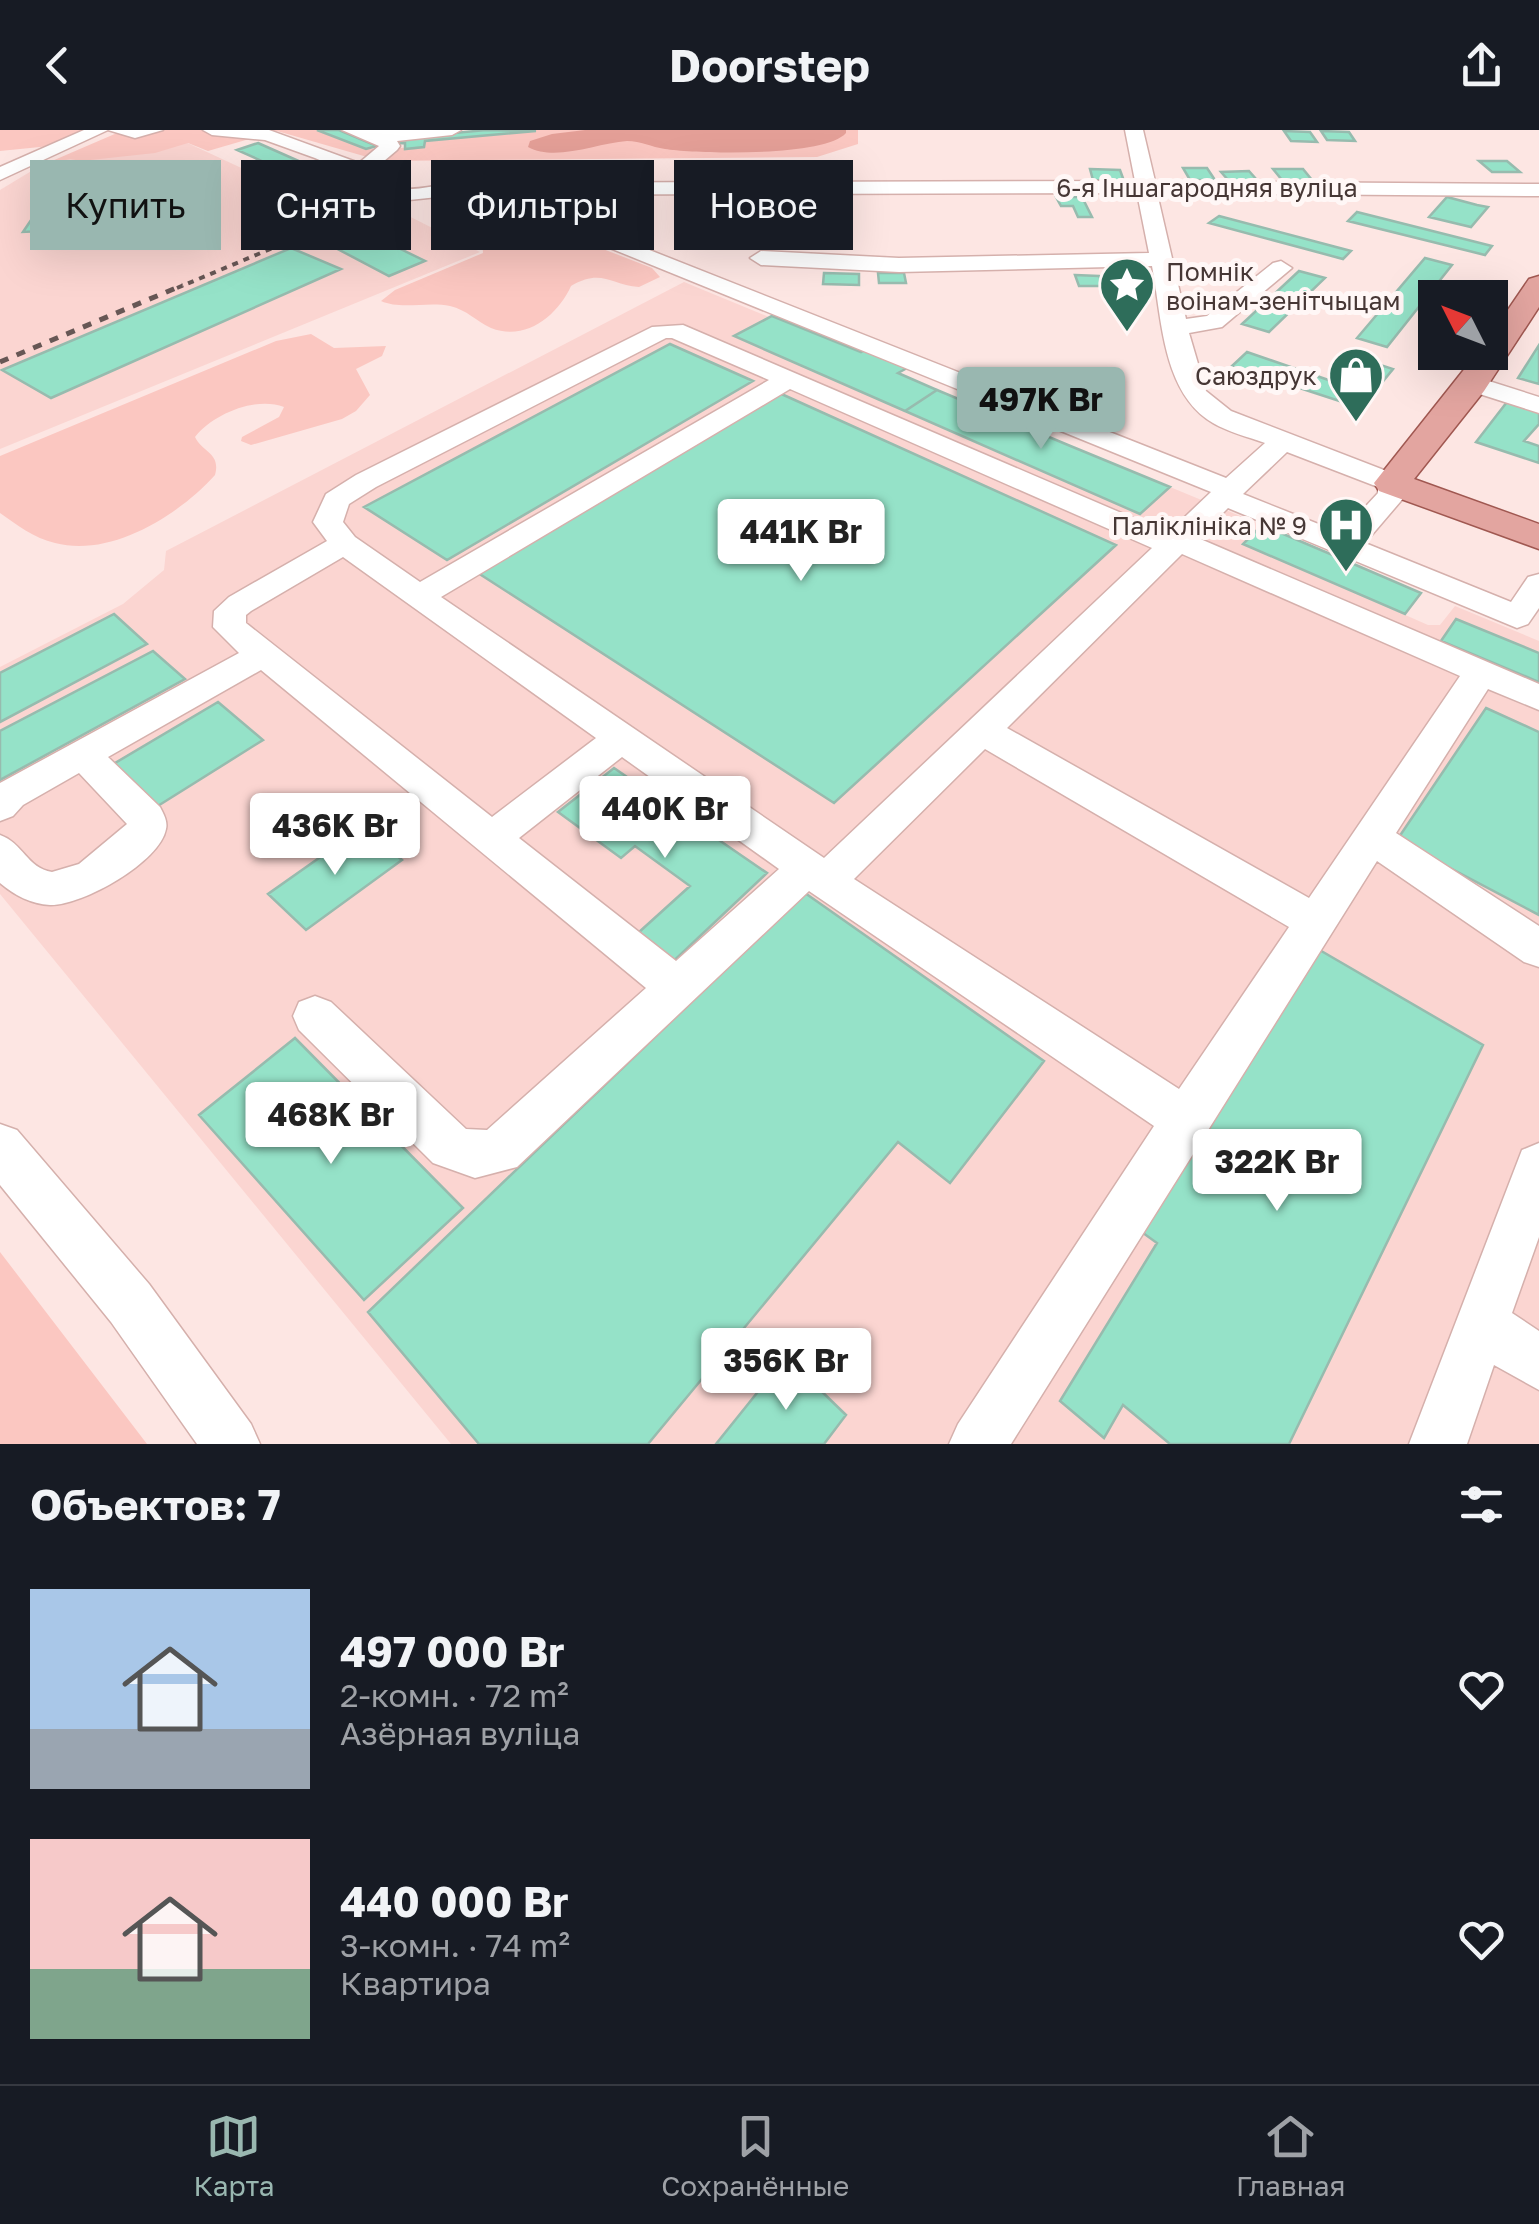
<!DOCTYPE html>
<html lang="ru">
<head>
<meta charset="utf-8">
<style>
  body { margin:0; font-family:"Golos Text",sans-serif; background:#242831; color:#f1f3f6; height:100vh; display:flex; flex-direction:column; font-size:38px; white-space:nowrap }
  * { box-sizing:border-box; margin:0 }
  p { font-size:32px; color:#9ea1a6 }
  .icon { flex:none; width:55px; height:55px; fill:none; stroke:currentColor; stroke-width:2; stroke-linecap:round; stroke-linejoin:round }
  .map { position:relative; height:1314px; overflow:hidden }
  .side { display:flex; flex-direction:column; background:#171b24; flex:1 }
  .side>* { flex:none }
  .hud { position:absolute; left:30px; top:30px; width:1000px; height:90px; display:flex; gap:20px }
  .needle { width:65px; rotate:312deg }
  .fabs { position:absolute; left:1418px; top:150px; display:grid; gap:20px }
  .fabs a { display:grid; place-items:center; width:90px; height:90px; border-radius:0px; background:#171b24; box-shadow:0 10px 40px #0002; font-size:50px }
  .price { position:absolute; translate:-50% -85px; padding:0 22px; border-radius:10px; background:#fff; color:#222; font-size:32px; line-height:65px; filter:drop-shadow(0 2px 5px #0008) }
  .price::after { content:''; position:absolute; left:50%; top:60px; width:30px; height:22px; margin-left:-15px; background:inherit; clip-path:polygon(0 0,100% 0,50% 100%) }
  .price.active { background:#99b7b0; color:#111 }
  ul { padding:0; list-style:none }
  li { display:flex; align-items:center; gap:30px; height:250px; padding:0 30px }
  li span { display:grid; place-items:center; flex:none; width:280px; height:200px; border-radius:0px; color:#555 }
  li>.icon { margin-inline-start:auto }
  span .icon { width:120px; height:120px; fill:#fffc; stroke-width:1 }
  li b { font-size:42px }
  h2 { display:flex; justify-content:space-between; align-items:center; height:120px; padding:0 30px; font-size:42px }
  .tag { padding:0 35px; border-radius:0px; background:#171b24; box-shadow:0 10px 40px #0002; font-size:35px; line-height:90px }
  .tag.active { background:#99b7b0; color:#111 }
  header { display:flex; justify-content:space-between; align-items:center; height:130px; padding:0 30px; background:#171b24; font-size:45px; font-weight:700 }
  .menu { display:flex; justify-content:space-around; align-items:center; height:140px; border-top:2px solid #363941; background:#171b24; font-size:28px; color:#9ea1a6 }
  .menu a { display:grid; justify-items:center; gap:5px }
  .menu .active { color:#99b7b0 }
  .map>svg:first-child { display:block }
</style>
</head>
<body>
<header><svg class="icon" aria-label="back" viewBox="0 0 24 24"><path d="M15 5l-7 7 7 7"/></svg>Doorstep<svg class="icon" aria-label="share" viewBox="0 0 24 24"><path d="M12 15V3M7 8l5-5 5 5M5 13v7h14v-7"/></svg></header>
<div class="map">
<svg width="1539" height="1314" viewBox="0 0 1539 1314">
  <rect width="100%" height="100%" fill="#fde6e3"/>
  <path fill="#fbd5d1" d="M 166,3 L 315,72 L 343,75 L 369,66 L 480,122 L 0,319 L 0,60 L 38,37 Z
    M 684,152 L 769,187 L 735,207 L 1140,383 L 1170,357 L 1262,395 L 1244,414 L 1428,495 L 1440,495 L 1455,476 L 1539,511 L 1539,1314 L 451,1314 L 0,764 L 0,537 L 123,474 L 164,440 L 166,421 Z"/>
  <path fill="#fbc7c1" d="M 0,0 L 89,0 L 50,16 L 0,21 Z
    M 124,0 L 317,0 L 366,19 L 424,17 L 425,11 L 536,0 L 858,0 L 858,14 L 817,27 L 381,31 L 277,1 L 208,21 L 188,13 L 155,23 L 81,31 L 70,29 L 38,37 Z
    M 500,100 L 572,107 L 652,138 L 660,147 L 639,157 C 610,155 602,138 571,156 C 558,185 526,212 491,198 C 476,191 467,180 450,176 C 428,171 401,180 381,171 L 395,160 L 483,123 L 482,107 Z
    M 311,204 L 334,218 L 386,216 L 382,226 L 356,239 L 370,265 L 356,281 L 342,289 L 251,315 L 241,311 L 242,307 L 279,287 L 284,277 C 256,266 213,284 195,307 C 203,323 221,323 215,345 C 179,385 111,428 55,413 C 34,408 17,395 0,383 L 0,326 L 276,211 Z
    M 0,1122 L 147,1314 L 0,1314 Z"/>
  <path fill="#e49f97" d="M 585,0 L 846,0 L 846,3 C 825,27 698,24 665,19 C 651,17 641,11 627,11 C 597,13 556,32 528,17 L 530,11 L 552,4 Z"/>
  <path fill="#95e2c8" stroke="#97bbae" stroke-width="2.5" d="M 317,0 L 339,0 L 377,16 L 366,19 Z
    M 486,0 L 536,1 L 425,11 L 424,17 L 405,19 L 405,13 L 391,14 L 390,9 Z
    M 1284,1 L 1310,2 L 1317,12 L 1291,11 Z
    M 1321,1 L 1349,2 L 1355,11 L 1327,10 Z
    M 258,13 L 362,59 L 340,66 L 237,20 Z
    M 1479,31 L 1507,31 L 1520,42 L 1492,42 Z
    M 1183,38 L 1207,38 L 1215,50 L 1190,50 Z
    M 816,39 L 819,48 L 793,50 L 790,40 Z
    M 1090,39 L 1120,40 L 1124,51 L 1093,50 Z
    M 1273,39 L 1303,39 L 1312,50 L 1282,50 Z
    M 1249,41 L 1257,50 L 1229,51 L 1221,42 Z
    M 1056,67 L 1082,67 L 1092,87 L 1078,87 L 1073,76 L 1061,76 Z
    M 1447,67 L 1477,75 L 1488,77 L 1471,97 L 1429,87 Z
    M 76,69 L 68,79 L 82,78 L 66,100 L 23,102 L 44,71 Z
    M 680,73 L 710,74 L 707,83 L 677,81 Z
    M 1357,82 L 1492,116 L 1485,125 L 1348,91 Z
    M 1219,86 L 1351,121 L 1343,129 L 1209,93 Z
    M 364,101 L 425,131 L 389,146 L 328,114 Z
    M 291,118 L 341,139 L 51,268 L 2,240 Z
    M 1425,128 L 1452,135 L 1387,217 L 1357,208 Z
    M 1299,141 L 1325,148 L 1269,202 L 1242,194 Z
    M 824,143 L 859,144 L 859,155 L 823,154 Z
    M 878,143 L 904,143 L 906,153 L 879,153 Z
    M 1075,145 L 1099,146 L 1104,156 L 1079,156 Z
    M 772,186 L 861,222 L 866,219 L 909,237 L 898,243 L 937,260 L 905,281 L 734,206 Z
    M 670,214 L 753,251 L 447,430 L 364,377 Z
    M 1539,215 L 1539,254 L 1518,248 Z
    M 1247,222 L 1343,255 L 1357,239 L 1350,237 L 1359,228 L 1393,239 L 1361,278 L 1232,236 Z
    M 937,260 L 1068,315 L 1170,357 L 1140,384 L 905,281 Z
    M 777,262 L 1116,415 L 834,673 L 475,441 Z
    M 1507,272 L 1539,282 L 1539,294 L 1524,311 L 1539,316 L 1539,333 L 1476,312 Z
    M 1262,395 L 1335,426 L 1421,463 L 1405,484 L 1243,414 Z
    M 114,484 L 147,514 L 0,592 L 0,543 Z
    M 1456,489 L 1539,523 L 1539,552 L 1441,511 Z
    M 153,521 L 185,549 L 0,650 L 0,601 Z
    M 218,572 L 263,610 L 153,679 L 110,636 Z
    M 1486,578 L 1539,602 L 1539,785 L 1397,710 Z
    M 614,638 L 767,743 L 663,841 L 627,813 L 690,756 L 635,716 L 621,728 L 558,682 Z
    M 363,697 L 402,730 L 306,800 L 268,764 Z
    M 805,763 L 1044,931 L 950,1053 L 898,1012 L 648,1314 L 479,1314 L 368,1182 Z
    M 1311,815 L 1483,915 L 1289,1314 L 1170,1314 L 1123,1275 L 1104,1308 L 1060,1271 L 1157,1113 L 1132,1095 Z
    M 295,908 L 463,1078 L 364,1170 L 199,985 Z
    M 786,1227 L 846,1285 L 824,1314 L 716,1314 Z"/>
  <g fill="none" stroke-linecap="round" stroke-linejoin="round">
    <g stroke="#d5b0ac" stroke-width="3">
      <path id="minor" d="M 84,0 L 108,0 L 0,50 L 0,37 Z
        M 108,0 L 163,0 L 135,8 Z
        M 203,0 L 269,0 L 359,33 L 379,16 L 342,0 L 461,0 L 452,5 L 397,11 L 400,16 L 397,20 L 371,42 C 388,71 429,55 457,53 L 1135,51 L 1125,0 L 1143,0 L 1155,51 L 1539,54 L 1539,66 L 1157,63 L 1186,189 L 1207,186 L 1273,133 L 1281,131 L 1292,138 L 1222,197 L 1189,203 L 1206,261 L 1231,281 L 1402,347 L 1406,365 L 1365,413 L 1511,472 L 1528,447 L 1539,444 L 1539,478 L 1528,494 L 1517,498 L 1228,378 L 1198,408 L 1539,554 L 1539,580 L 1488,559 L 1396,703 L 1539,796 L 1539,837 L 1524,832 L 1377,731 L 1011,1314 L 949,1314 L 958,1294 L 1154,996 L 809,761 L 517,1037 L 475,1048 L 433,1033 L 299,900 L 293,886 L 299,872 L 315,866 L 331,872 L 466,999 L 487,1000 L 646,858 L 261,540 L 108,627 L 160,677 C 163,683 168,691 166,699 C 160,732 82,776 50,775 C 31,774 14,765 0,753 L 0,705 C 23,713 27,738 52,742 L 79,734 L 127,694 L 79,643 L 23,675 L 13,686 L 0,691 L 0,653 L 239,523 L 213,497 L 214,481 L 229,467 L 327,411 L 313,392 L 326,364 L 356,345 L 652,197 L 683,195 L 1168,403 L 1211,362 L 600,114 L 596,110 L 600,106 L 614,106 L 1226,348 L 1265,313 C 1248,307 1228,302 1213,293 C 1162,263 1162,188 1152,136 L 899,142 L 761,135 L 750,128 L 761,121 L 899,128 L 1149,123 L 1137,63 L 457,65 L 390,72 L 362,59 L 354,45 L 315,28 L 265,10 L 212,5 ZM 666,208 L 672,208 L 769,250 L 420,452 L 355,407 L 343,392 L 349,374 L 376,357 ZM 790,259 L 1152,418 L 824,728 L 441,467 ZM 1287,322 L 1378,357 L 1378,363 L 1341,403 L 1243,364 ZM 1182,424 L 1460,546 L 1309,768 L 1007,598 ZM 343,427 L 596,608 L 492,687 L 246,493 L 246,485 L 251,481 ZM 985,619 L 1289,797 L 1179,959 L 854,749 ZM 622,627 L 779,739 L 676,831 L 519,708 Z
        M 1473,246 L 1539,267 L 1539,283 L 1464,259 L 1460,254 Z
        M 0,994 L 17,1000 L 149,1154 L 251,1294 L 260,1314 L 197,1314 L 111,1192 L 0,1055 Z
        M 1539,1013 L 1539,1107 L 1512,1183 L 1539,1201 L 1539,1260 L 1494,1235 L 1467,1314 L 1409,1314 L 1522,1020 Z"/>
    </g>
    <g stroke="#a05851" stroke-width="3">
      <path id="major" d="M 1539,146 L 1539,177 L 1484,261 L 1414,349 L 1539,394 L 1539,419 L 1379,361 L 1374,353 L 1478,222 L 1490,222 L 1490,206 L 1529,149 Z"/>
    </g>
    <use href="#minor" fill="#fff" fill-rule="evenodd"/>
    <use href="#major" fill="#e3a5a0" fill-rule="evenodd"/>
    <path stroke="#675755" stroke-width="4" stroke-dasharray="6 6" stroke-linecap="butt" d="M 177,158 L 287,112"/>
    <path stroke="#675755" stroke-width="5" stroke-dasharray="9 9" stroke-linecap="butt" d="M 0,232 L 183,155"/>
  </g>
  <defs>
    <g id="sight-pin" transform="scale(2.875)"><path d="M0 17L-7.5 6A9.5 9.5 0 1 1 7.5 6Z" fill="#2e6d5a" stroke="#fff7f6"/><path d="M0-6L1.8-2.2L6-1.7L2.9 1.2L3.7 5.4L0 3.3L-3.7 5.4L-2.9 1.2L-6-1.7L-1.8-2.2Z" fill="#fff"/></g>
    <g id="shop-pin" transform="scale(2.875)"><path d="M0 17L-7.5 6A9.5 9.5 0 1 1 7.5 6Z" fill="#2e6d5a" stroke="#fff7f6"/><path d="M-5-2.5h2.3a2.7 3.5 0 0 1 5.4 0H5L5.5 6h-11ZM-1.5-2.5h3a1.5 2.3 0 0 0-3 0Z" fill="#fff"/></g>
    <g id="hospital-pin" transform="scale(2.875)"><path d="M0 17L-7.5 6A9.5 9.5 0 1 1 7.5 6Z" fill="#2e6d5a" stroke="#fff7f6"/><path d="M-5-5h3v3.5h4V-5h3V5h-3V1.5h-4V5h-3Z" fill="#fff"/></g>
  </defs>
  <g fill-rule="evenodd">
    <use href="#sight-pin" x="1127" y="155"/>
    <use href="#shop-pin" x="1356" y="245"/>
    <use href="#hospital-pin" x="1346" y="395"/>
  </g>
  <g text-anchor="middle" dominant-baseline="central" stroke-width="10" stroke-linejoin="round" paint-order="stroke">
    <g font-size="25" fill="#463735" stroke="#fff7f6">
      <text x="1207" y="57">6-я Іншагародняя вуліца</text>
    </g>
    <g font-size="25" fill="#463735" stroke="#fff7f6" text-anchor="end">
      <text x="1166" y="141" text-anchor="start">Помнік<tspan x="1166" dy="29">воінам-зенітчыцам</tspan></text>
      <text x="1317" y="245">Саюздрук</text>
      <text x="1307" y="395">Паліклініка № 9</text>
    </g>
  </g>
</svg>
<div class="fabs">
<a><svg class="needle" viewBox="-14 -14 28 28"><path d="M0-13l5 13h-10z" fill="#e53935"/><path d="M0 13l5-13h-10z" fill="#9ea1a6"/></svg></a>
</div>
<b class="price active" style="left:1041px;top:322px">497K Br</b>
<b class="price" style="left:801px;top:454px">441K Br</b>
<b class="price" style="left:665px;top:731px">440K Br</b>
<b class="price" style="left:335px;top:748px">436K Br</b>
<b class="price" style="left:331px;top:1037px">468K Br</b>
<b class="price" style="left:1277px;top:1084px">322K Br</b>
<b class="price" style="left:786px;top:1283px">356K Br</b>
<div class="hud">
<a class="tag active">Купить</a>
<a class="tag">Снять</a>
<a class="tag">Фильтры</a>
<a class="tag">Новое</a>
</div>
</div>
<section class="side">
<h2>Объектов: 7<svg class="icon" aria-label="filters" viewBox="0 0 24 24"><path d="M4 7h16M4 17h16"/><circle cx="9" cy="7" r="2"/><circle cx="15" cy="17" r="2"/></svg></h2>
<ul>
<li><span style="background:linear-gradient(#a9c7e8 70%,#9aa5b1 0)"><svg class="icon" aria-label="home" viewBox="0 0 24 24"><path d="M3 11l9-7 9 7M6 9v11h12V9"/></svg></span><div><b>497 000 Br</b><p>2-комн. · 72 m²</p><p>Азёрная вуліца</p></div><svg class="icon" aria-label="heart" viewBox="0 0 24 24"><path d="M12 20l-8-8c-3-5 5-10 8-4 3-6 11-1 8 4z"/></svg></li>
<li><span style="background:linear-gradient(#f6c9c9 65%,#7fa58c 0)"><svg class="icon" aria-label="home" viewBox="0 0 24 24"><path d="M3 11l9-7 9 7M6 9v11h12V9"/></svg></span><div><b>440 000 Br</b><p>3-комн. · 74 m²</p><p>Квартира</p></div><svg class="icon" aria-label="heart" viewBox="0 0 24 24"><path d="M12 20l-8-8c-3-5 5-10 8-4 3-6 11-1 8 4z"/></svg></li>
</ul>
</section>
<nav class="menu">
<a class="active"><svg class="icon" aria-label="map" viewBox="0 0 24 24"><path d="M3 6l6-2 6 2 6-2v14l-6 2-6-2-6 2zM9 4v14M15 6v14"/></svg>Карта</a>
<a><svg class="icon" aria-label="saved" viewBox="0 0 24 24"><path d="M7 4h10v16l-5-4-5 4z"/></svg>Сохранённые</a>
<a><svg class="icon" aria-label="home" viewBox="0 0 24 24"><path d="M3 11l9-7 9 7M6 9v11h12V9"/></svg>Главная</a>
</nav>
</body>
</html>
